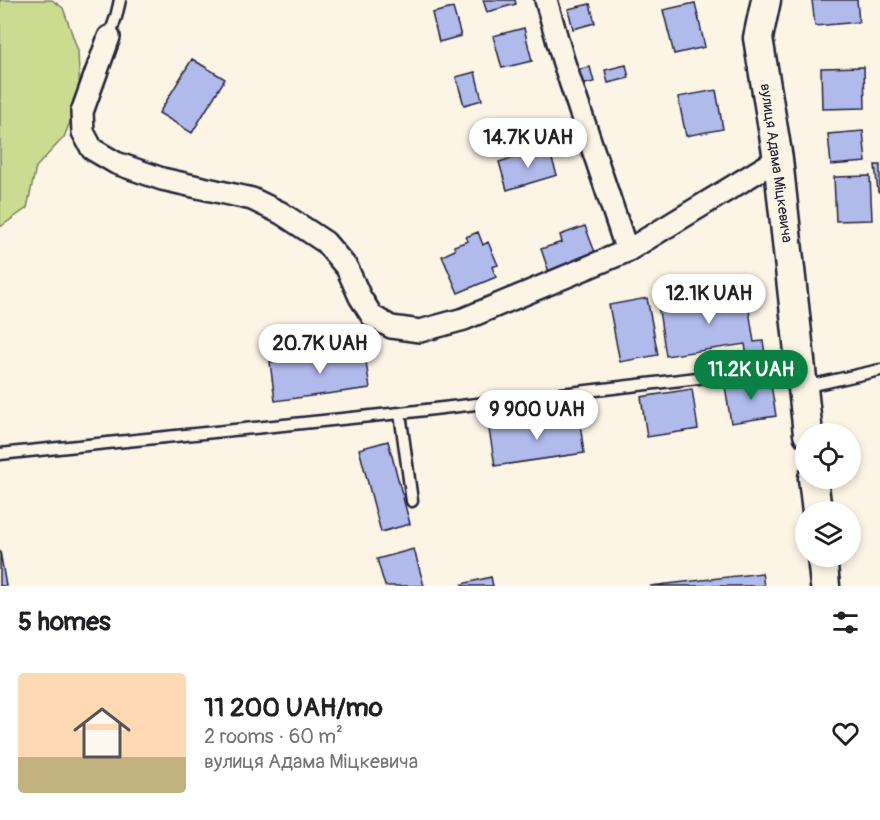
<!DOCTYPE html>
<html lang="en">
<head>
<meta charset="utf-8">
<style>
  body { margin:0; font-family:Pangolin,sans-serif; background:#f6f6f6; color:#202124; height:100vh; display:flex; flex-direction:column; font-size:22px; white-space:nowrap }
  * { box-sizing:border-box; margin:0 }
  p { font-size:20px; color:#757577 }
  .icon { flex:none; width:33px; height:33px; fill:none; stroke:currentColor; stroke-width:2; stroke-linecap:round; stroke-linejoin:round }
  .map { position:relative; height:586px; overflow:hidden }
  .drawer { display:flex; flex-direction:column; background:#fff; flex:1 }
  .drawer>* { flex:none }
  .buttons { position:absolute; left:795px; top:423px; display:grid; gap:12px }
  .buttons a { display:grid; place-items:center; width:66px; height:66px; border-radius:50%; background:#fff; box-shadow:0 3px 9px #0003; font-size:30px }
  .price { position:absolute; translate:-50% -51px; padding:0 14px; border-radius:21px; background:#fff; color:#222; font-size:20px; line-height:39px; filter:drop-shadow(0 2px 3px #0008) }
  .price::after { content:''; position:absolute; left:50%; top:36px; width:18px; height:14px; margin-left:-9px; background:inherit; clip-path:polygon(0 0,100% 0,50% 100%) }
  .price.active { background:#0b8043; color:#fff }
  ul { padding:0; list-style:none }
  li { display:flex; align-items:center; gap:18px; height:150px; padding:0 18px }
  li+li { border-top:2px solid #e0e0e0 }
  li span { display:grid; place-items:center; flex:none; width:168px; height:120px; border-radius:6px; color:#555 }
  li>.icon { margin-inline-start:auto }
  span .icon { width:72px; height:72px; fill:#fffc; stroke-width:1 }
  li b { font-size:26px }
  h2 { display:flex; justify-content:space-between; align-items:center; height:72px; padding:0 18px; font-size:26px }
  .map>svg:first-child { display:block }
</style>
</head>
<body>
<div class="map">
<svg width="880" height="586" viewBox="0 0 880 586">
  <rect width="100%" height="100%" fill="#fcf5e5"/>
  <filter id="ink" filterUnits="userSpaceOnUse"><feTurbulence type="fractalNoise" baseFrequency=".0167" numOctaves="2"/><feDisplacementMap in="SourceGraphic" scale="12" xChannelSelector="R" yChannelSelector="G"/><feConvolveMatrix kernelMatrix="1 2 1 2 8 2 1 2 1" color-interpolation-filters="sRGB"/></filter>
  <g filter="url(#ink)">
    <path fill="#cbdc91" stroke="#767f66" stroke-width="1.5" d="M 0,0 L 52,0 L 63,8 L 78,51 L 80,97 L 64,137 L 36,167 L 27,208 L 0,227 Z"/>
    <path fill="#b0baeb" stroke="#22223b" stroke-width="1.5" d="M 483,0 L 515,0 L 516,4 L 487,12 Z
      M 812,0 L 857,0 L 859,22 L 815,26 Z
      M 695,3 L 705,47 L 674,54 L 663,10 Z
      M 590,4 L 595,23 L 573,29 L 568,9 Z
      M 453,8 L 461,36 L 439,42 L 432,13 Z
      M 524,28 L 532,61 L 502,68 L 493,36 Z
      M 192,59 L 225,79 L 192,133 L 159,113 Z
      M 626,65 L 629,78 L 608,83 L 605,70 Z
      M 590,67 L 594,82 L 580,85 L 576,70 Z
      M 864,67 L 865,108 L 822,109 L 821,68 Z
      M 475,72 L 482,100 L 464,105 L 456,77 Z
      M 716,90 L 723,129 L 686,136 L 678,97 Z
      M 863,131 L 866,162 L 831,165 L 828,134 Z
      M 548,147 L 557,175 L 507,190 L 499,162 Z
      M 875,165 L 880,165 L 880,192 L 878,192 Z
      M 870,176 L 872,220 L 836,221 L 834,177 Z
      M 585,226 L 596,255 L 549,272 L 541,249 L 562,242 L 560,235 Z
      M 478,232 L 483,245 L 488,242 L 498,265 L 492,267 L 496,277 L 458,293 L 442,256 L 455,250 L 454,246 L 468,241 L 466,237 Z
      M 746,291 L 754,342 L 763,341 L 766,360 L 748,363 L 745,344 L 666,356 L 658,304 Z
      M 647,298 L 658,355 L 620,362 L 609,305 Z
      M 364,349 L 370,388 L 275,401 L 270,362 Z
      M 770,378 L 776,416 L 731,423 L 725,386 Z
      M 692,389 L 698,429 L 647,437 L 641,397 Z
      M 579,416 L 584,453 L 495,466 L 489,429 Z
      M 388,441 L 410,524 L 381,532 L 359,449 Z
      M 414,549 L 424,586 L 385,586 L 377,559 Z
      M 0,551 L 6,586 L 0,586 Z
      M 762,573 L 764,586 L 650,586 Z
      M 491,577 L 493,586 L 462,586 L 462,584 Z"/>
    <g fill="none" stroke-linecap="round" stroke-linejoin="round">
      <g stroke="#22223b" stroke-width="15">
        <path id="lane" d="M 109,37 L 116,17 L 120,0
          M 804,387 L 880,370
          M 400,413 L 412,501
          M 0,454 L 400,413 L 800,366"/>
      </g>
      <g stroke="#22223b" stroke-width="26">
        <path id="street" d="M 546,0 L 563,60 L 627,251
          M 109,37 L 82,112 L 83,132 L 92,149 L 116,163 L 162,179 L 252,199 L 281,213 L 325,242 L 347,268 L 360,297 L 372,316 L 391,327 L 420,331 L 464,319 L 627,251 L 778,159"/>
      </g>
      <g stroke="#22223b" stroke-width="33">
        <path id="secondary" d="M 766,0 L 758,38 L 778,159 L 808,434
          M 813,478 L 817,512
          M 822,556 L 825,586"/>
      </g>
      <use href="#lane" stroke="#fcf5e5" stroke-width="10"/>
      <use href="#street" stroke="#fcf5e5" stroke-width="21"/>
      <use href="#secondary" stroke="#fcf5e5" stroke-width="28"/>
    </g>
  </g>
  <g text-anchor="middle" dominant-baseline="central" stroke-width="4.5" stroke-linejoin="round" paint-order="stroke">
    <g font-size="15" fill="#22223b" stroke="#fcf5e5">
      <text transform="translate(776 163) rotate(82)">вулиця Адама Міцкевича</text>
    </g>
  </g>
</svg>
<div class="buttons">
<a><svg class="icon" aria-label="locate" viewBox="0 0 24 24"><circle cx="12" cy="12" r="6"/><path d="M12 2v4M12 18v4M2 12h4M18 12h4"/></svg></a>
<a><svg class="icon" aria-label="layers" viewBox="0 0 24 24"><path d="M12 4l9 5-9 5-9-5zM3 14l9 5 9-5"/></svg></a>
</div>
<b class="price" style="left:528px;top:169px">14.7K UAH</b>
<b class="price" style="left:709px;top:325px">12.1K UAH</b>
<b class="price" style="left:320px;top:375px">20.7K UAH</b>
<b class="price active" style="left:751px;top:401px">11.2K UAH</b>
<b class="price" style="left:537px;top:441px">9 900 UAH</b>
</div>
<section class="drawer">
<h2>5 homes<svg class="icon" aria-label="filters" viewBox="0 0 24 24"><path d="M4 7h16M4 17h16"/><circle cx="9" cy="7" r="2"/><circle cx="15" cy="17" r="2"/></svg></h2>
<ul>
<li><span style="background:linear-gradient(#ffd9b3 70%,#c2b280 0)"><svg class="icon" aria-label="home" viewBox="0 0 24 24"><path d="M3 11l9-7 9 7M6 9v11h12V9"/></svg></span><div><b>11 200 UAH/mo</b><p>2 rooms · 60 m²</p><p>вулиця Адама Міцкевича</p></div><svg class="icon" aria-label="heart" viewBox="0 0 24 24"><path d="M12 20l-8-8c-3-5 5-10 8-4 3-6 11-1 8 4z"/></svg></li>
</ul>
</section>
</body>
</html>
